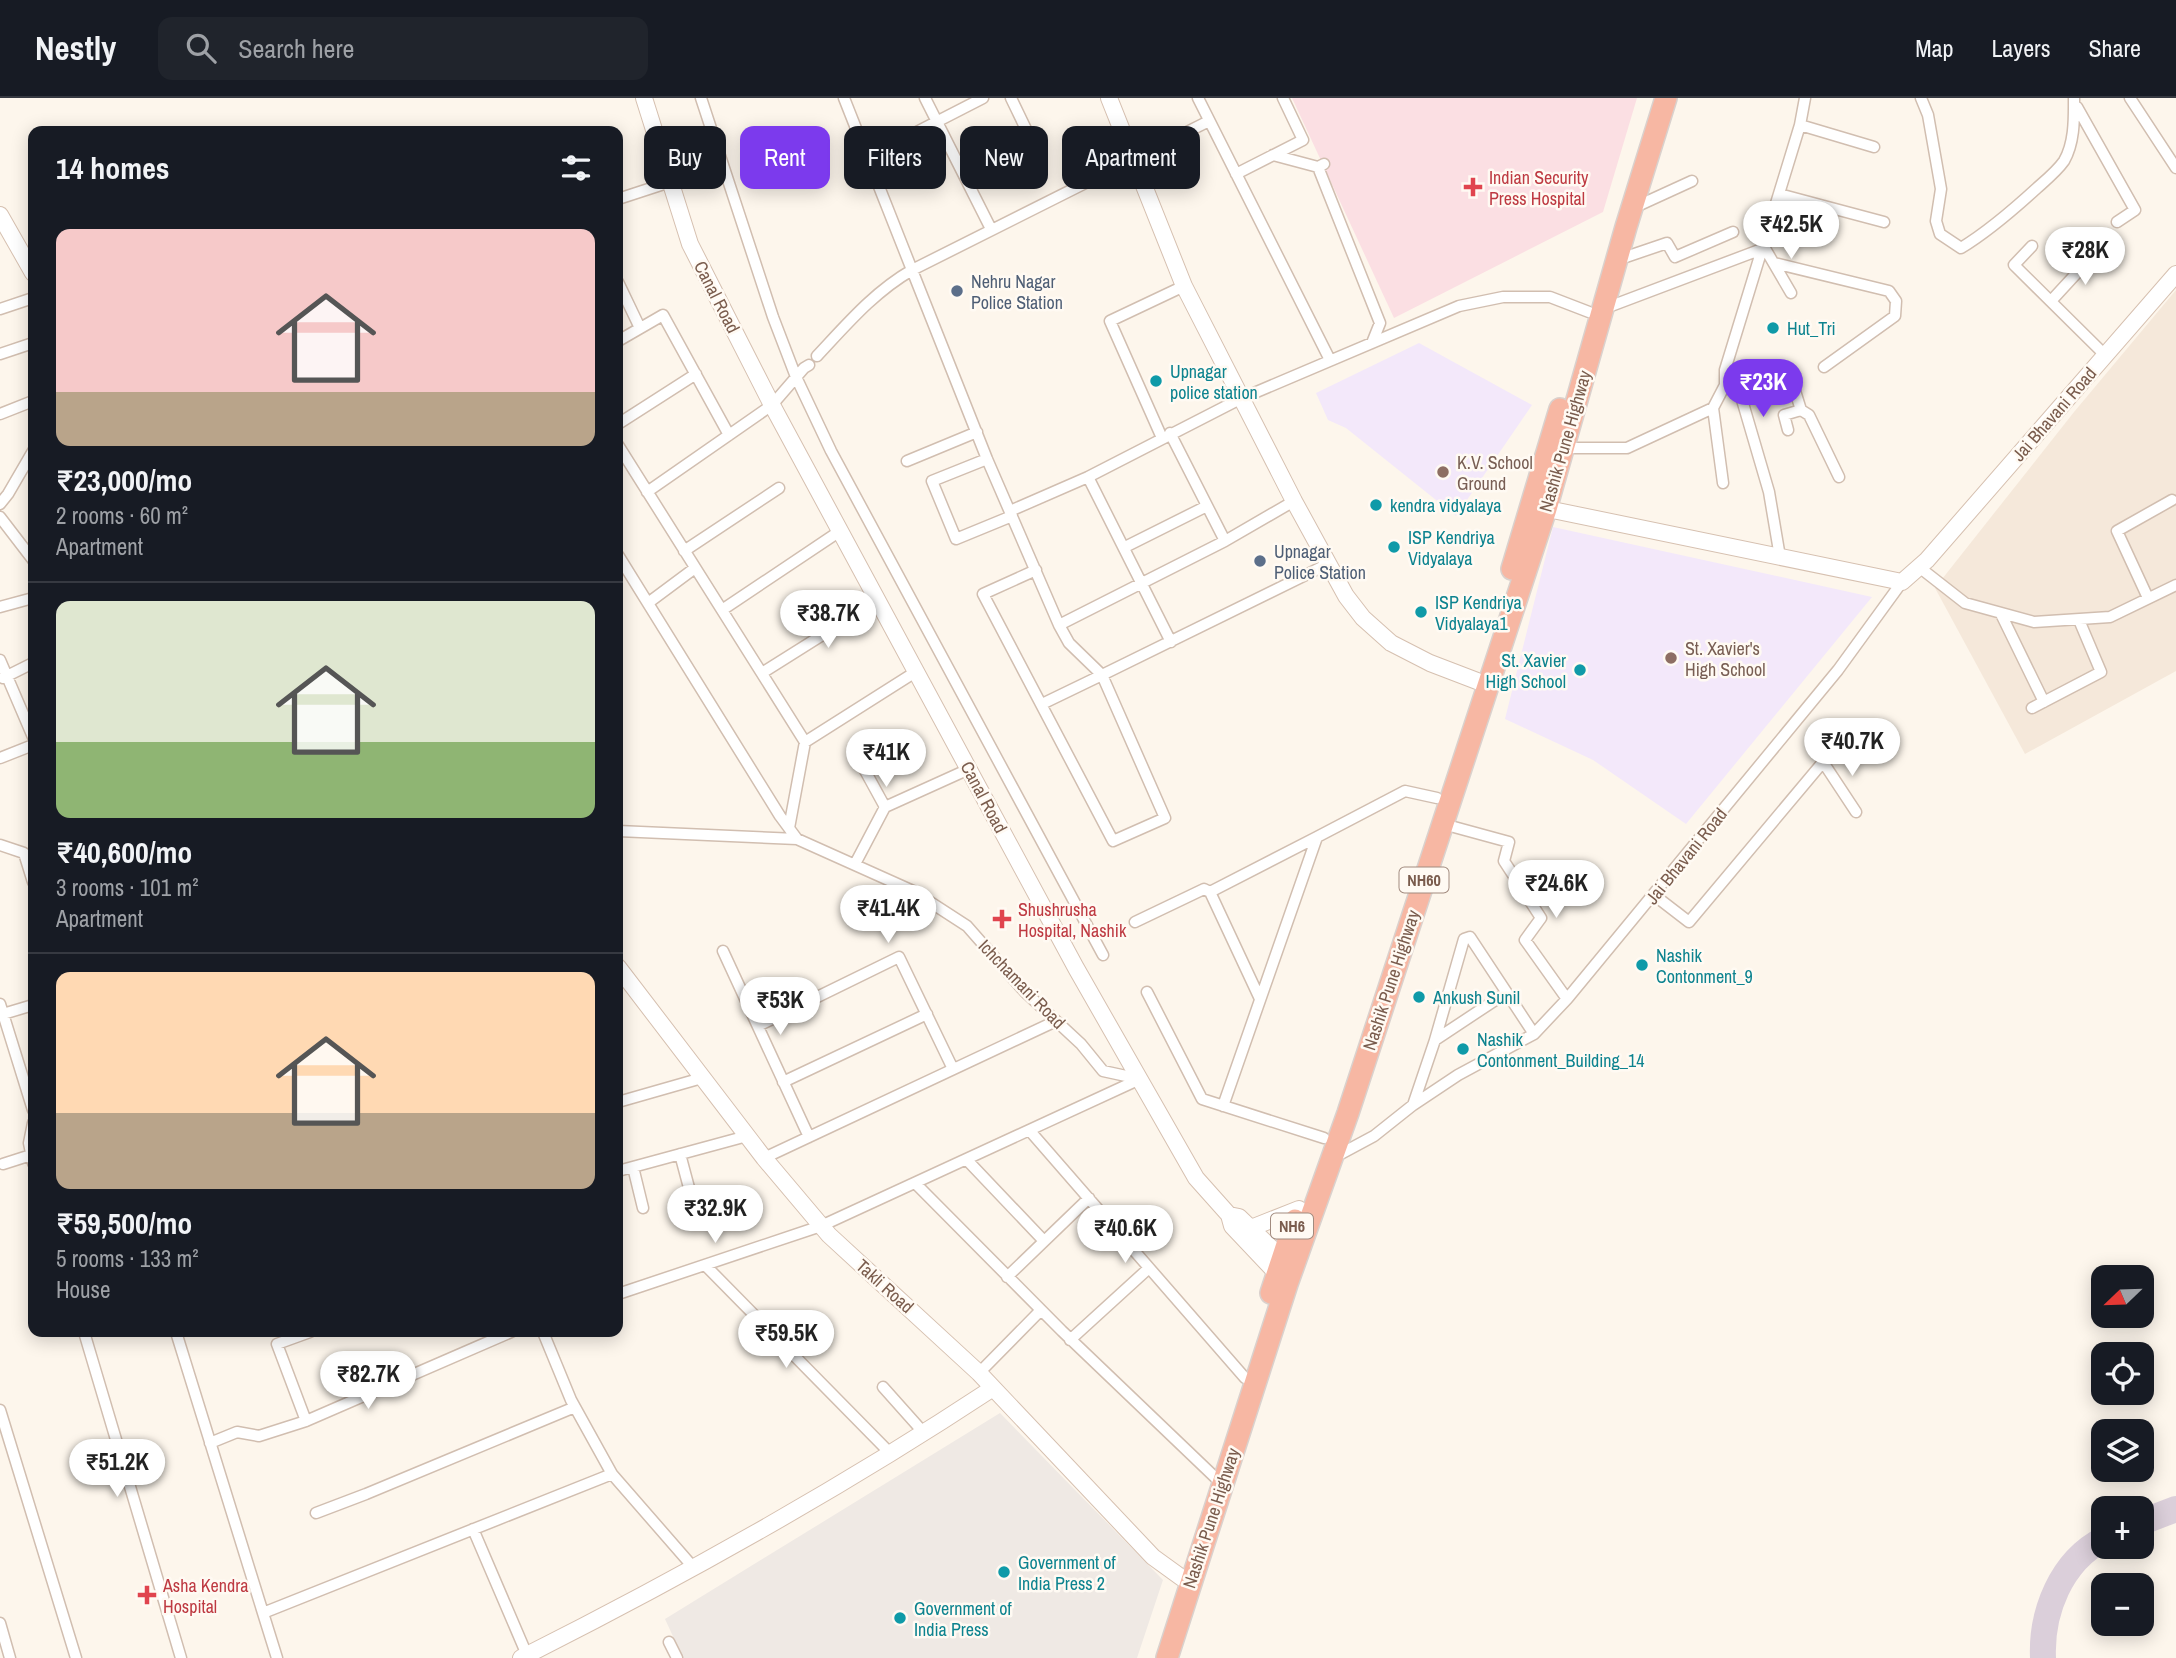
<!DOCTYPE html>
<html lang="en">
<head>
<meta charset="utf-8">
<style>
  body { margin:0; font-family:"Archivo Narrow",sans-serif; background:#20242c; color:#f1f3f6; height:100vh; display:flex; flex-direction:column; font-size:26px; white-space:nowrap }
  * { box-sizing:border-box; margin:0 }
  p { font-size:23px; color:#9ea1a6 }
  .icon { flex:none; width:38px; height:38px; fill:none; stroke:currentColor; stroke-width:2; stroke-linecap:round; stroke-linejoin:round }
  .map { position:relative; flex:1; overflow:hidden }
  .drawer { position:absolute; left:28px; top:28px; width:595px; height:1211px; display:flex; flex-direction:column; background:#171b24; border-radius:14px; box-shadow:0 4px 18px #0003 }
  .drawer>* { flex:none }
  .hud { position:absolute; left:644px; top:28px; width:665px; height:63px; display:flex; gap:14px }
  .needle { width:46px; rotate:247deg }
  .controls { position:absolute; left:2091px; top:1167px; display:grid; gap:14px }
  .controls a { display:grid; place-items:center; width:63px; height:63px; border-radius:14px; background:#171b24; box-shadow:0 4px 18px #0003; font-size:35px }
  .price { position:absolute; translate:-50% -60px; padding:0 16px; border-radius:24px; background:#fff; color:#222; font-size:23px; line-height:46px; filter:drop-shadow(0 2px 4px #0008) }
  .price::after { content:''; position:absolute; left:50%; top:42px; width:21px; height:16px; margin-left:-10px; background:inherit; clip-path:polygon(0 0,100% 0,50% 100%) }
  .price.current { background:#7c3aed; color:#fff }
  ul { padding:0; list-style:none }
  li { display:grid; align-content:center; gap:14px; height:371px; padding:0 28px }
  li+li { border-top:2px solid #363941 }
  li span { display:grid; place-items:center; height:217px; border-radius:14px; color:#555 }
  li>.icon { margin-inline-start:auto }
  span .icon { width:126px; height:126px; fill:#fffc; stroke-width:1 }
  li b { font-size:30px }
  h2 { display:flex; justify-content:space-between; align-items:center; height:84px; padding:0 28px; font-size:30px }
  .chip { padding:0 24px; border-radius:14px; background:#171b24; box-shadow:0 4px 18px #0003; font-size:24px; line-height:63px }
  .chip.current { background:#7c3aed; color:#fff }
  header { display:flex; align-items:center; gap:42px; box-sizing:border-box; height:98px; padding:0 35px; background:#171b24; border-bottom:2px solid #363941 }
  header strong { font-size:33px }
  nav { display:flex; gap:38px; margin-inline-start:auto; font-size:24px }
  .search { width:490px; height:63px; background:#20242c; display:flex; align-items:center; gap:18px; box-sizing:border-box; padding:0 24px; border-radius:14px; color:#9ea1a6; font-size:26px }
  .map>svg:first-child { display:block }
</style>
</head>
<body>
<header>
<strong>Nestly</strong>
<div class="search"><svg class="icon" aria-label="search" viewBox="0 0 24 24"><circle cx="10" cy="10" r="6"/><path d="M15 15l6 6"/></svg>Search here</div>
<nav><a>Map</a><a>Layers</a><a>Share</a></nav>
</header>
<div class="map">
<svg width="2176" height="1560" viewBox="0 0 2176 1560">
  <rect width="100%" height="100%" fill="#fdf6ec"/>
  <path fill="#f5e8da" d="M 2176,192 L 2176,573 L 2025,656 L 1935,490 L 2074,314 Z"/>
  <path fill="#efe9e4" d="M 1000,1315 L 1163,1482 L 1137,1560 L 683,1560 L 665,1521 Z"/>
  <path fill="#f3e8fa" d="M 1419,245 L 1532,307 L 1456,418 L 1346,330 L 1328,322 L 1316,295 Z
    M 1553,429 L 1872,499 L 1686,726 L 1593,662 L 1505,621 Z"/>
  <path fill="#fbdfe3" d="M 1292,0 L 1637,0 L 1603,114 L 1394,220 Z"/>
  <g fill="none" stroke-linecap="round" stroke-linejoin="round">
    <path stroke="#dbcfda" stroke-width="26" d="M 2142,1424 L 2176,1411
      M 2043,1560 C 2041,1514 2061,1463 2104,1441"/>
    <g stroke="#d1beb0" stroke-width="13">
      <path id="street" d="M 701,0 L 773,219 L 796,279 L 831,353 L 1103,857
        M 925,0 L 991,131
        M 1011,0 L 1036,52
        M 1198,0 L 1330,262
        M 1921,0 L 1928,17 L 1941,91 L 1936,123 L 1940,136 L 1961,150 C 1989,133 2013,112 2037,90 C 2046,82 2057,73 2064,63 C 2075,44 2074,19 2074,0
        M 2130,0 L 2176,70
        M 2077,9 L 2135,112 L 2117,124
        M 1209,23 L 912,172 L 987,361 L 1059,527 L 1069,545 L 1102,577 L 1328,466
        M 1800,27 L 1874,49
        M 1273,57 L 1318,69 L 1324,66
        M 868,59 L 983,0
        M 1318,69 L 1380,225 L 1372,245
        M 1236,76 L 1303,42 L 1283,0
        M 1779,96 L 1884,124
        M 618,101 L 670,84
        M 1633,110 L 1692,83
        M 1763,147 L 1791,195
        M 2032,148 L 2014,167 L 2105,257
        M 1617,162 L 1667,145 L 1675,159 L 1733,134
        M 1774,165 L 1889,193 L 1896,203 L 1895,218 L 1824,269
        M 618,184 L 640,230
        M 2051,203 L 2096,154
        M 0,211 L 33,200
        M 1603,211 L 1762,151
        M 618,243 L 663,217 L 729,337
        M 0,256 L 33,245
        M 817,258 C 847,226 874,194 912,172 L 844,0
        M 1725,272 L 1737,284 L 1740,295
        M 1713,310 L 1723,385
        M 0,316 L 33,303
        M 618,326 L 696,276
        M 1788,332 L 1784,317 L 1801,312
        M 1170,335 L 1225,443
        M 1162,340 L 1110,223 L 1184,188
        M 618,347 L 805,644 L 917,573
        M 1564,350 L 1627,350 L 1713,310 L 1725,287 L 1725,272 L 1800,27 L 1805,0
        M 987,361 L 932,383 L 956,441 L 1012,418
        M 907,363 L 977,334
        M 1088,379 L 1171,544
        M 647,394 L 772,307 L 804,270 L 809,267
        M 0,406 L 8,396 L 33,353
        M 1010,413 L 1088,379 L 1240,301 L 1459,208 L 1503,199 L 1550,199 L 1589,214
        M 0,419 L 33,462
        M 1125,449 L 1207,408
        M 684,453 L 779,390
        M 618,457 L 780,718 L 797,741
        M 1780,459 L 1769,394 L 1740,295 L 1790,277 L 1801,312 L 1809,317 L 1839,379
        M 1919,469 L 1965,505 L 2034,524 L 2110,519 L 2176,487
        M 1036,472 L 983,496 L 1113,743 L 1165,720 L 1102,577 L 1042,606
        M 2148,500 L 2117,433 L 2172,402
        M 648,505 L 695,470
        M 0,509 L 33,500
        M 722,512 L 840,433
        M 2001,516 L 2044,604
        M 1059,527 L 1225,443 L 1294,403
        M 0,562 L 33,639
        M 762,575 L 878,502
        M 3,580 L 33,565
        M 2032,610 L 2101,574 L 2079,522
        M 0,660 L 33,647
        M 862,667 L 885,709
        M 1443,726 L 1509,744 L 1504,763 L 1541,820 L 1525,842 L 1567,901
        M 789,730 L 805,644
        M 618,733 L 797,741 L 913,793 L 967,828 L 1025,894 L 1081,946 L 1103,973 L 1140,981
        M 0,747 L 24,755 L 33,784
        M 855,766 L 885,709 L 969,671
        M 1654,797 L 1689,824 L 1823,664 L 1856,714
        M 1135,824 L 1204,791 L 1210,794
        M 723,853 L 809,1039
        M 1147,894 L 1202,1001 L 1324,1040
        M 1260,901 L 1210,794 L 1317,739
        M 0,906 L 33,1012
        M 3,916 L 33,907
        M 758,928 L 899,859 L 953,971
        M 1435,942 L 1464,841 L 1470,839 L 1534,936
        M 783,984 L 927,916
        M 618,1004 L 702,980
        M 1413,1007 L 1435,942 L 1506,895
        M 1223,1008 L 1317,739 L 1405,693 L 1437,700
        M 33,1025 L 29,1045 L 33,1065
        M 1030,1033 L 1245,1280
        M 680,1056 L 692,1101
        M 764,1060 L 1056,923
        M 1333,1060 L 1374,1038 L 1413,1007 L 1458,977 L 1534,936 L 1567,901 L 1838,572 L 1902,484
        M 967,1062 L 1044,1143
        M 3,1066 L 31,1057
        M 633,1069 L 643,1110
        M 618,1073 L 747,1038
        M 916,1086 L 1062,1233 L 1222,1386
        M 705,1167 L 890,1355
        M 1007,1179 L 1089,1100
        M 618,1196 L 821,1128 L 1140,981
        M 84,1234 L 181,1560
        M 176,1234 L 263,1515
        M 543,1234 L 571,1302 L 612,1376
        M 1070,1242 L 1149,1170
        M 979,1275 L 1041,1212
        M 883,1289 L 924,1335
        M 0,1312 L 76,1560
        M 306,1323 L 277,1246 L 310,1234
        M 210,1345 L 237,1334 L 259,1338 L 306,1323 L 511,1234
        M 316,1415 L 366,1396 L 575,1309
        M 473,1431 L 527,1557
        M 0,1525 L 10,1560
        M 669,1544 L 677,1560
        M 277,1560 L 263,1515 L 612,1376 L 693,1469"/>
    </g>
    <g stroke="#d6c0b0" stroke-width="18">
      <path id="secondary" d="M 644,0 L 690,146 L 772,307 L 1076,870 L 1196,1080 L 1229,1117 L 1232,1128 L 1284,1183
        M 1109,0 L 1184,188 L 1294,403 L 1346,498 L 1363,520 L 1391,545 L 1430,565 L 1477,583
        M 0,117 L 33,175
        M 1538,409 L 1902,484 L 1927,462 L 2176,176
        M 618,869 L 764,1060 L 829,1137 L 979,1275 L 1153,1459 L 1182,1480
        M 1229,1117 L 1239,1119 L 1288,1166
        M 1251,1130 L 1299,1111
        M 521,1560 C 682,1479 843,1389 993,1290"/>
    </g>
    <g stroke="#dad1cd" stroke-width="24">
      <path id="highway" d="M 1512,471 L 1560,311
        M 1271,1195 L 1295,1122
        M 1167,1560 L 1287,1186 L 1348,1015 L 1546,411 L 1626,129 L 1666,0"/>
    </g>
    <use href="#street" stroke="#fff" stroke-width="10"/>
    <use href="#secondary" stroke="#fff" stroke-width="16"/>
    <use href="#highway" stroke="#f7b7a3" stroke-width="21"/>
  </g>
  <g fill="#e0444e" stroke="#fffaf3" stroke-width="2.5">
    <path d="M1469.5 78.5h7v7h7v7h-7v7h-7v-7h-7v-7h7z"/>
    <path d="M998.5 810.5h7v7h7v7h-7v7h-7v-7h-7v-7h7z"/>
    <path d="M143.5 1486.5h7v7h7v7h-7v7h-7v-7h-7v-7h7z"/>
  </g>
  <g fill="#5c6f8a" stroke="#fffaf3" stroke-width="2.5">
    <circle cx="957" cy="193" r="7"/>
    <circle cx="1260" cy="463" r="7"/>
  </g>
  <g fill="#0f9aa8" stroke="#fffaf3" stroke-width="2.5">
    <circle cx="1773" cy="230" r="7"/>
    <circle cx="1156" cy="283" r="7"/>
    <circle cx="1376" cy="407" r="7"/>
    <circle cx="1394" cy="449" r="7"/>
    <circle cx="1421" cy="514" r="7"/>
    <circle cx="1580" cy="572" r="7"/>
    <circle cx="1642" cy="867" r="7"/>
    <circle cx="1419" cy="899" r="7"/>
    <circle cx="1463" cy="951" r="7"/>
    <circle cx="1004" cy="1474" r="7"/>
    <circle cx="900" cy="1520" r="7"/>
  </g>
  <g fill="#8d6e63" stroke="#fffaf3" stroke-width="2.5">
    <circle cx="1443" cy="374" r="7"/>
    <circle cx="1671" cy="560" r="7"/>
  </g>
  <g text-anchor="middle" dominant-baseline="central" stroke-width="5" stroke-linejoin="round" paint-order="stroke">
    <g fill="#fffaf3" stroke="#a28b7f" stroke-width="2">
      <rect x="1399.5" y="769.5" width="49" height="25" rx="5"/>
      <rect x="1271" y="1115.5" width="42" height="25" rx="5"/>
    </g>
    <g font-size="16" font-weight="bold" fill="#7a5c4d">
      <text x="1424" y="782">NH60</text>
      <text x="1292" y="1128">NH6</text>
    </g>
    <g font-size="18" fill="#be3a42" stroke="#fffaf3" text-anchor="start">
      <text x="1489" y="79">Indian Security<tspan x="1489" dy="21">Press Hospital</tspan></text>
      <text x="1018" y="811">Shushrusha<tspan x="1018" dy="21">Hospital, Nashik</tspan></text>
      <text x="163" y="1487">Asha Kendra<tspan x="163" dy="21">Hospital</tspan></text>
    </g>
    <g font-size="18" fill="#4e5e75" stroke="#fffaf3" text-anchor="start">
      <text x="971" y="183">Nehru Nagar<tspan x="971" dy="21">Police Station</tspan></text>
      <text x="1274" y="453">Upnagar<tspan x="1274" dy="21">Police Station</tspan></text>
    </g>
    <g font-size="18" fill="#7a5c4d" stroke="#fffaf3">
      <text transform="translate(717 199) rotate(63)">Canal Road</text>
      <text transform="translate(2054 316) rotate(-49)">Jai Bhavani Road</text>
      <text transform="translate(1565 343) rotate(-74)">Nashik Pune Highway</text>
      <text transform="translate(984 699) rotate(62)">Canal Road</text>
      <text transform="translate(1686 758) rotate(-51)">Jai Bhavani Road</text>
      <text transform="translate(1391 882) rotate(-72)">Nashik Pune Highway</text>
      <text transform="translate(1022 886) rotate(46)">Ichchamani Road</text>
      <text transform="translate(885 1188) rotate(42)">Takli Road</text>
      <text transform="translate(1211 1420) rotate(-72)">Nashik Pune Highway</text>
    </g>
    <g font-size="18" fill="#0d838f" stroke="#fffaf3" text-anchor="start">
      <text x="1787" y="230">Hut_Tri</text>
      <text x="1170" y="273">Upnagar<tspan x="1170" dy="21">police station</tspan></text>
      <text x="1390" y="407">kendra vidyalaya</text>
      <text x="1408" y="439">ISP Kendriya<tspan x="1408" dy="21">Vidyalaya</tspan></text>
      <text x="1435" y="504">ISP Kendriya<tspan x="1435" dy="21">Vidyalaya1</tspan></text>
      <text x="1566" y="562" text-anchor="end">St. Xavier<tspan x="1566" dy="21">High School</tspan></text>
      <text x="1656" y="857">Nashik<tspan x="1656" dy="21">Contonment_9</tspan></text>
      <text x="1433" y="899">Ankush Sunil</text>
      <text x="1477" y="941">Nashik<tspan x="1477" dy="21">Contonment_Building_14</tspan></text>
      <text x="1018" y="1464">Government of<tspan x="1018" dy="21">India Press 2</tspan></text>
      <text x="914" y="1510">Government of<tspan x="914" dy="21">India Press</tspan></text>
    </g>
    <g font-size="18" fill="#785e54" stroke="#fffaf3" text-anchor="start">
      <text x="1457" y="364">K.V. School<tspan x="1457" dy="21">Ground</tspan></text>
      <text x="1685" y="550">St. Xavier's<tspan x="1685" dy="21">High School</tspan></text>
    </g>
  </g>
</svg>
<div class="controls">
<a><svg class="needle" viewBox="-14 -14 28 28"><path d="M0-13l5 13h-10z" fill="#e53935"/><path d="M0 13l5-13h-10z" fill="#9ea1a6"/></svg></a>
<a><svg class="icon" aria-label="locate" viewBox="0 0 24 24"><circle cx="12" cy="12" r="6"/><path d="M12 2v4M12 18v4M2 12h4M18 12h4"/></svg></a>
<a><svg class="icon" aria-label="layers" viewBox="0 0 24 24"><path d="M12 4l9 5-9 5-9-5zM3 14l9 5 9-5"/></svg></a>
<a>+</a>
<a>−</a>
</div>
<b class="price" style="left:1791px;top:163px">₹42.5K</b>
<b class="price" style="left:2085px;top:189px">₹28K</b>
<b class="price current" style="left:1763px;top:321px">₹23K</b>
<b class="price" style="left:828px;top:552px">₹38.7K</b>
<b class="price" style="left:1852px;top:680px">₹40.7K</b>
<b class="price" style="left:886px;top:691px">₹41K</b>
<b class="price" style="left:1556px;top:822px">₹24.6K</b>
<b class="price" style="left:888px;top:847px">₹41.4K</b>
<b class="price" style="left:780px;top:939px">₹53K</b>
<b class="price" style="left:715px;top:1147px">₹32.9K</b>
<b class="price" style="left:1125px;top:1167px">₹40.6K</b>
<b class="price" style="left:786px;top:1272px">₹59.5K</b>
<b class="price" style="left:368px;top:1313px">₹82.7K</b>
<b class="price" style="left:117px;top:1401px">₹51.2K</b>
<div class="hud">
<a class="chip">Buy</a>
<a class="chip current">Rent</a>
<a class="chip">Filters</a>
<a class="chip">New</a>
<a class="chip">Apartment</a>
</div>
<section class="drawer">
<h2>14 homes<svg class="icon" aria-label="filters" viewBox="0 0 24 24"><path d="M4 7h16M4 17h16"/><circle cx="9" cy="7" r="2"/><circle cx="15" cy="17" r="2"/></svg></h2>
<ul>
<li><span style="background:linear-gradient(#f6c9c9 75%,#b9a48a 0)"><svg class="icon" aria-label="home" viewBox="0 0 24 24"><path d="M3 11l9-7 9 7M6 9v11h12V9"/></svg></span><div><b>₹23,000/mo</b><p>2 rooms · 60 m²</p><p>Apartment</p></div></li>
<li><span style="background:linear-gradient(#dfe7d0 65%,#8fb573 0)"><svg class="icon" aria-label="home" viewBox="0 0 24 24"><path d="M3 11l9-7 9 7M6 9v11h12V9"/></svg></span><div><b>₹40,600/mo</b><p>3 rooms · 101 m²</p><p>Apartment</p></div></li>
<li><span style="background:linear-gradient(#ffd9b3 65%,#b9a48a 0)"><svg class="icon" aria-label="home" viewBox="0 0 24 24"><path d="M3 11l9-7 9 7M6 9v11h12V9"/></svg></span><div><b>₹59,500/mo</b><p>5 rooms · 133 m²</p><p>House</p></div></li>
</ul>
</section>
</div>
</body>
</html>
